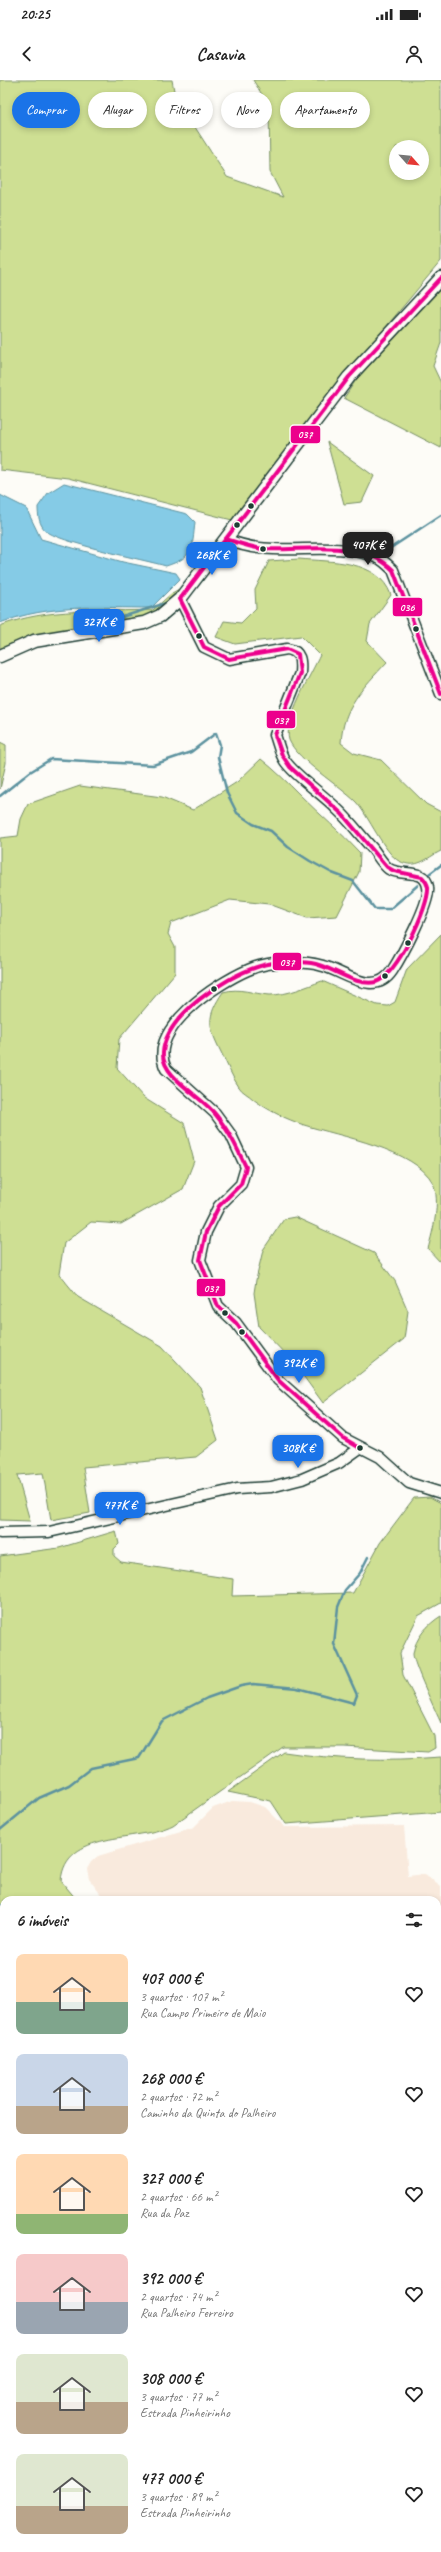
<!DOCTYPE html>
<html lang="pt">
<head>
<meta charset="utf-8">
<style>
  body { margin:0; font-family:Caveat,sans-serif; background:#f6f6f6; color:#222; height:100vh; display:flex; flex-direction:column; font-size:15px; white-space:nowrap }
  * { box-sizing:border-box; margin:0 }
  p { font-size:13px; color:#767676 }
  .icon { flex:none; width:22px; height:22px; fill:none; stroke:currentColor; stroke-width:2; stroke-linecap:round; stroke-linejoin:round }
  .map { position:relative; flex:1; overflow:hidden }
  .panel { position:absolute; left:0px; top:1816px; width:441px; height:656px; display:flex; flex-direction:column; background:#fff; border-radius:12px 12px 0 0; box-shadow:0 2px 6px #0003 }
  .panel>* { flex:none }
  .banner { position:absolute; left:12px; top:12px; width:417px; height:36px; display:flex; gap:8px }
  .needle { width:26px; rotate:117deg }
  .tools { position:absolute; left:389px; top:60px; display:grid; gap:8px }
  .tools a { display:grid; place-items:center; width:40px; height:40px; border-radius:50%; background:#fff; box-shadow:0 2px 6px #0003; font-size:20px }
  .price { position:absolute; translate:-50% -34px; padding:0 9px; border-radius:8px; background:#1a73e8; color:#fff; font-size:13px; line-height:26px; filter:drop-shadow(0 1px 2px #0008) }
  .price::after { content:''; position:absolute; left:50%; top:24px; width:12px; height:9px; margin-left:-6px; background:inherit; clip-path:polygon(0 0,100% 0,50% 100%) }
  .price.active { background:#222; color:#fff }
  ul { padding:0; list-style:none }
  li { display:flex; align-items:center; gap:12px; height:100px; padding:0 16px }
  li span { display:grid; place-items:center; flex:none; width:112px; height:80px; border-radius:8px; color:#555 }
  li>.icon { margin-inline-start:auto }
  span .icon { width:48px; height:48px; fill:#fffc; stroke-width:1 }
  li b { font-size:17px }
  h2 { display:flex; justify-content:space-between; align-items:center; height:48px; padding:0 16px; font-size:17px }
  .tag { padding:0 14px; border-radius:18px; background:#fff; box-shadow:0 2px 6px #0003; font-size:14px; line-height:36px }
  .tag.active { background:#1a73e8; color:#fff }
  .status { display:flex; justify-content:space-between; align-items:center; height:28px; padding:0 20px; background:#fff; direction:ltr }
  .status svg { height:11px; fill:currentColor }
  header { display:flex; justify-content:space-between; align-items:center; height:52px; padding:0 16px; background:#fff; font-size:18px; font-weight:800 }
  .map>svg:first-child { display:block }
</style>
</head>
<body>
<div class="status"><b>20:25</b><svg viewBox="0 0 49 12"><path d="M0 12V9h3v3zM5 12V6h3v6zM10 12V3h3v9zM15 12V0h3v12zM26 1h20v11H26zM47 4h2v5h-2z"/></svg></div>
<header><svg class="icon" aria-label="back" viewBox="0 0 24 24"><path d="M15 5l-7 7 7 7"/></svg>Casavia<svg class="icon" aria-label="person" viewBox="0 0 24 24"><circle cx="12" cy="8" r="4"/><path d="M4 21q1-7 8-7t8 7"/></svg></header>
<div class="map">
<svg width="441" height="2472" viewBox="0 0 441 2472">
  <rect width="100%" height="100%" fill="#fdfcf7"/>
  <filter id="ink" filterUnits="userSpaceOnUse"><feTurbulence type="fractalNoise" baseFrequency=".025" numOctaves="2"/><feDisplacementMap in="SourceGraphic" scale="8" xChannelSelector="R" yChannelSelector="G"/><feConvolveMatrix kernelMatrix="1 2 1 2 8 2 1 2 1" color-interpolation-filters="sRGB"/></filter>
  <g filter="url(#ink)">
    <path fill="#f9eadd" d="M 232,1721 L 250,1722 L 265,1727 L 285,1747 L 404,1746 L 408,1796 L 425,1794 L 441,1806 L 441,1870 L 437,1872 L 437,1820 L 105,1820 L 89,1799 L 87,1789 L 91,1782 L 98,1776 L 194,1747 L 213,1728 Z"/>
    <path fill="#cedf93" stroke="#768e64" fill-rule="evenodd" d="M 0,0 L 172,0 L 175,16 L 227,97 L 283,117 L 270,92 L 269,26 L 253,0 L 441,0 L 441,181 L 345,296 L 232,440 L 68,398 L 0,390 ZM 396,67 L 422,67 L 422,93 L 396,93 Z
      M 441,207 L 441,263 L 433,286 L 441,303 L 441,368 L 344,318 L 356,300 Z
      M 327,362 L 374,396 L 362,422 L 344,424 Z
      M 299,479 C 331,482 378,479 391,515 L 370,544 L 367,561 L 387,582 C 363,608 343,626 341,663 L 354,673 L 381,680 L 426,724 L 441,732 L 441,771 C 426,778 417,790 399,781 C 385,774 368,735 356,722 C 340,706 297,680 289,660 C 283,641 312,593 320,575 L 301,556 L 235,564 L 216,557 L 224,541 L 241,543 L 256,528 L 255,510 L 269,481 Z
      M 181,508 L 172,521 L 142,542 L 0,570 L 0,546 C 47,527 103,532 153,530 L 172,513 Z
      M 0,662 L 6,665 L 6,683 L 0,709 Z
      M 261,679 C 275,690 287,702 300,715 C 320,735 341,752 360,773 L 359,792 L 337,836 L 307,838 L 269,824 L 230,820 L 171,843 L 168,854 L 175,867 L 175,893 L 119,959 L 117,988 L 144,1018 L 184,1043 L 194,1081 L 183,1109 L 121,1144 L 91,1142 L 64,1163 L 59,1194 L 78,1217 L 162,1266 L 200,1307 L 218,1360 L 196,1377 L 83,1387 L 90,1433 L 51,1440 L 43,1393 L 17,1395 L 30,1441 L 0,1440 L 0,758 L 18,756 L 21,739 L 28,724 L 80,706 L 162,717 L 193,730 L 237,702 Z
      M 441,854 L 441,1183 L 428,1169 C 433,1150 441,1122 433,1103 C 415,1069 339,1056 304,1045 C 286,1039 267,1030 253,1019 C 249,1015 242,1012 239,1007 C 232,997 227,984 221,972 C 208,946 206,937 223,912 C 240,907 253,914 270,915 C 288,915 305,907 322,901 L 377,925 L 388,926 L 395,922 L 407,889 Z
      M 295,1137 L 374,1173 L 395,1201 L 408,1231 L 404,1259 L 323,1323 L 293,1282 L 259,1247 L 254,1213 L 256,1200 L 263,1170 L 284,1139 Z
      M 430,1417 L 441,1423 L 441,1523 L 418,1536 L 400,1573 L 403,1595 L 434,1656 L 435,1668 L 428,1672 L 344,1667 L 283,1667 L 173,1745 C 137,1763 65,1749 61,1801 L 77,1820 L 4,1820 L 4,1970 L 0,1971 L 0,1476 L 59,1468 L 116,1451 L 119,1464 L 114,1469 L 114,1476 L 121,1482 L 233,1499 L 232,1516 L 353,1513 L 380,1463 L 414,1418 Z
      M 441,1536 L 441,1643 C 436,1632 413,1583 413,1574 C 415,1558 428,1544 441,1536 Z
      M 284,1672 C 338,1680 386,1681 441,1677 L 441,1732 L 286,1744 L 271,1721 L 228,1712 Z
      M 441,1960 L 441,2164 L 437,2166 L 437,1961 Z
      M 4,2014 L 4,2292 L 0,2292 L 0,2019 Z
      M 147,2468 L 237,2468 L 232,2472 L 157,2472 Z"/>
    <path fill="#85cbe6" stroke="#5c929f" d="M 64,403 L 187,434 L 195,442 C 192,469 194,477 166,486 C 145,480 56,462 45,450 C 39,444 38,435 38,427 L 48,413 Z
      M 0,415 L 26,428 L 41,459 L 123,482 L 176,493 L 180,499 L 151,528 C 100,528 49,524 0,543 Z"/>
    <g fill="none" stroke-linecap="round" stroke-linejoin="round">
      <path stroke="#5c929f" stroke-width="2.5" d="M 380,475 L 441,435
        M 97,545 L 169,522
        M 0,716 L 30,692 L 51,679 L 153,685 L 191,672 L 216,653 L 220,665 L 218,677 L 227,713 L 237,733 L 253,744 L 271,751 L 288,767 L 310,781 L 332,793 L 353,801 L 375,829 L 390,829 L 418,805
        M 429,794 L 441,785
        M 0,1750 L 39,1718 L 69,1705 L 91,1688 L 139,1678 L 162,1641 L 207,1618 L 241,1606 L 253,1604 L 297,1608 L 354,1623 L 357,1615 L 334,1564 L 338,1527 L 345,1510 L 360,1493 L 368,1477
        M 0,1824 L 4,1827
        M 0,1893 L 4,1890
        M 437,2081 L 441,2077
        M 0,2119 L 4,2115
        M 437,2162 L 441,2156
        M 251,2472 L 260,2468"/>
      <path stroke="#d1d6d0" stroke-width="15" stroke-dasharray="15 8" stroke-linecap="butt" d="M 0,2189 L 4,2191
        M 348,2468 L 349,2472"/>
      <g stroke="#1f3d34" stroke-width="13">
        <path id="minor" d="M 226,459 C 274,481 328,458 376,477 C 382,479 388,485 393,490 L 441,614
          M 180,519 L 204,567 L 229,579 L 287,569 C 301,571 301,581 300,593 L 275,655 C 278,663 280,674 285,681 C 296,697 323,714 337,729 C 350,741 360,755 372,768 C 377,774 383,785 389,789 C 402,797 425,787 428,807 C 431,822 401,877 392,891 C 374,918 345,892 323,886 C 311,882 299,882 287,882 C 273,883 261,884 248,890 C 218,903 146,949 166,989 L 215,1033 L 231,1055 L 246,1087 L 241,1104 L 219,1126 L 206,1152 L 200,1180 L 218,1226 L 236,1243 L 278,1300 L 343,1358 L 380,1377 L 409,1403 L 441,1413
          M 0,1453 L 49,1452 L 237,1409 L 271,1407 L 302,1399 L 339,1383 L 360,1368
          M 437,1872 L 441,1870
          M 0,1975 L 4,1975
          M 397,2468 L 398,2472
          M 301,2472 L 305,2468"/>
      </g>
      <g stroke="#1f3d34" stroke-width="15">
        <path id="tertiary" d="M 0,576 L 34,561 L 144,543 L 160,536 L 180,519 L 349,297 L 441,198"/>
      </g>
      <use href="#minor" stroke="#fdfcf7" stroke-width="10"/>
      <use href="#tertiary" stroke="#fdfcf7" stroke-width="12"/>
      <g stroke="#fdfcf7" stroke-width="7">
        <path id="bus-1" d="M 180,519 L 204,567 L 229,579 L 287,569 L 298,574 L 300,593 L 275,655 L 282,675 L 290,687 L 342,734 L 387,787 L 394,791 L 422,797 C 425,800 427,803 428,807 C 430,826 395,898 376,902 C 355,907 332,886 311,883 C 293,881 274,881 257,887 C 225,897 165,936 163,973 C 161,997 203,1017 216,1035 C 229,1051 237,1068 246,1087 L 241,1104 L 219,1126 L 206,1152 L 200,1180 L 218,1226 L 236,1243 L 278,1300 L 343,1358 L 360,1368
          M 180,519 L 349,297 L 441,198"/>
      </g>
      <g stroke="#fdfcf7" stroke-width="7">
        <path id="bus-2" d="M 226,459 C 239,463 251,468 265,469 C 306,471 361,458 393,490 L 441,614"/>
      </g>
      <use href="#bus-1" stroke="#ec008c" stroke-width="4"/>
      <use href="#bus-2" stroke="#ec008c" stroke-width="4"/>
    </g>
  </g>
  <g fill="#1f3d34" stroke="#fdfcf7" stroke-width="1.5">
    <circle cx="251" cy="426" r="3.5"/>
    <circle cx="237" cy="445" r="3.5"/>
    <circle cx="263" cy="469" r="3.5"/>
    <circle cx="416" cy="549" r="3.5"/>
    <circle cx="199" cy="556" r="3.5"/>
    <circle cx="408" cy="863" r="3.5"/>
    <circle cx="385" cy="896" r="3.5"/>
    <circle cx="214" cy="909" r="3.5"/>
    <circle cx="225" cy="1233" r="3.5"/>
    <circle cx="242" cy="1252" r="3.5"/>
    <circle cx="360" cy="1368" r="3.5"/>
  </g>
  <g stroke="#fdfcf7" stroke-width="1.5">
    <rect x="290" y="345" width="31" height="19" rx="4" fill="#ec008c"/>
    <rect x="392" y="517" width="31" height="20" rx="4" fill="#ec008c"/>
    <rect x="266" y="630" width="30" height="19" rx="4" fill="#ec008c"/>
    <rect x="272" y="872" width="30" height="19" rx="4" fill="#ec008c"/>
    <rect x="196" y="1198" width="30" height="19" rx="4" fill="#ec008c"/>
  </g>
  <g font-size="11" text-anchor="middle" font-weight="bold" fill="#fff">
    <text x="305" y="358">037</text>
    <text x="407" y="531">036</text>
    <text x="281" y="644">037</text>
    <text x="287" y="886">037</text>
    <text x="211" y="1212">037</text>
  </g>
</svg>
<div class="tools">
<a><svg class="needle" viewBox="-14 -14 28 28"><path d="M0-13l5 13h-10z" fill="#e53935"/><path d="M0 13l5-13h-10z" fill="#767676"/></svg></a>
</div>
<b class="price active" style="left:368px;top:486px">407K €</b>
<b class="price" style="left:212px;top:496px">268K €</b>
<b class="price" style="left:99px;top:563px">327K €</b>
<b class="price" style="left:299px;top:1304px">392K €</b>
<b class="price" style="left:298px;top:1389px">308K €</b>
<b class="price" style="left:120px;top:1446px">477K €</b>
<div class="banner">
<a class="tag active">Comprar</a>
<a class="tag">Alugar</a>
<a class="tag">Filtros</a>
<a class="tag">Novo</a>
<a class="tag">Apartamento</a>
</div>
<section class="panel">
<h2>6 imóveis<svg class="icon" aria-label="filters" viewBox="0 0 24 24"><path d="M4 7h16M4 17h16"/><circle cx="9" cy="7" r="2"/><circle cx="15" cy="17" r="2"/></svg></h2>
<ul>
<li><span style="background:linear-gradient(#ffd9b3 60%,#7fa58c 0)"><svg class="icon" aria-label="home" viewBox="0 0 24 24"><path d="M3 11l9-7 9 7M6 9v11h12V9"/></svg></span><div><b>407 000 €</b><p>3 quartos · 107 m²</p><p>Rua Campo Primeiro de Maio</p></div><svg class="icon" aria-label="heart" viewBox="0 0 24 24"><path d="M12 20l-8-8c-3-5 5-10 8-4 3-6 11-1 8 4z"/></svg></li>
<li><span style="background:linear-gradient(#c9d6e8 65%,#b9a48a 0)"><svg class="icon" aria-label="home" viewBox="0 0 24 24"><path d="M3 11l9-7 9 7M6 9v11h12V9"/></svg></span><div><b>268 000 €</b><p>2 quartos · 72 m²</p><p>Caminho da Quinta do Palheiro</p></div><svg class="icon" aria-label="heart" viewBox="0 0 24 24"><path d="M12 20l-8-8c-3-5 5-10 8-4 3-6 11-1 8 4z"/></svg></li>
<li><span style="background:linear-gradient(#ffd9b3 75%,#8fb573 0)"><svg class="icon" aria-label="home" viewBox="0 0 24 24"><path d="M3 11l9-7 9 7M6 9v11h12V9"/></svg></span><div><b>327 000 €</b><p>2 quartos · 66 m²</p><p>Rua da Paz</p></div><svg class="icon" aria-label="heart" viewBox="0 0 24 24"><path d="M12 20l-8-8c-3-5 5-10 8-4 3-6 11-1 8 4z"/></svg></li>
<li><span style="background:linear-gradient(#f6c9c9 60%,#9aa5b1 0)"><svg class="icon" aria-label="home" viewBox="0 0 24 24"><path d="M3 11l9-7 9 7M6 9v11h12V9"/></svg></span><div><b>392 000 €</b><p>2 quartos · 74 m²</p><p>Rua Palheiro Ferreiro</p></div><svg class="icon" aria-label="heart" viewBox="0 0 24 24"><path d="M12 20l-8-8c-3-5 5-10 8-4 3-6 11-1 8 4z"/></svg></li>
<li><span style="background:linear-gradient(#dfe7d0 60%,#b9a48a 0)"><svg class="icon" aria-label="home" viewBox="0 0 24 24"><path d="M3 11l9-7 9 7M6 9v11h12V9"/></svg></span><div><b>308 000 €</b><p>3 quartos · 77 m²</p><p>Estrada Pinheirinho</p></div><svg class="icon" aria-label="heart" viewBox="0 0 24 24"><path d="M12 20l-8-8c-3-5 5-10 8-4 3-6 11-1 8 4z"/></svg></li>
<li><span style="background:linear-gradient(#dfe7d0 65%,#b9a48a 0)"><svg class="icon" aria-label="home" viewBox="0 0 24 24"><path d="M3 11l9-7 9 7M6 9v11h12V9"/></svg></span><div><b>477 000 €</b><p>3 quartos · 89 m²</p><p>Estrada Pinheirinho</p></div><svg class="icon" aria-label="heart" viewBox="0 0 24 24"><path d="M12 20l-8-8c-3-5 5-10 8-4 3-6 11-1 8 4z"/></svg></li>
</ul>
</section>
</div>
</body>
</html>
